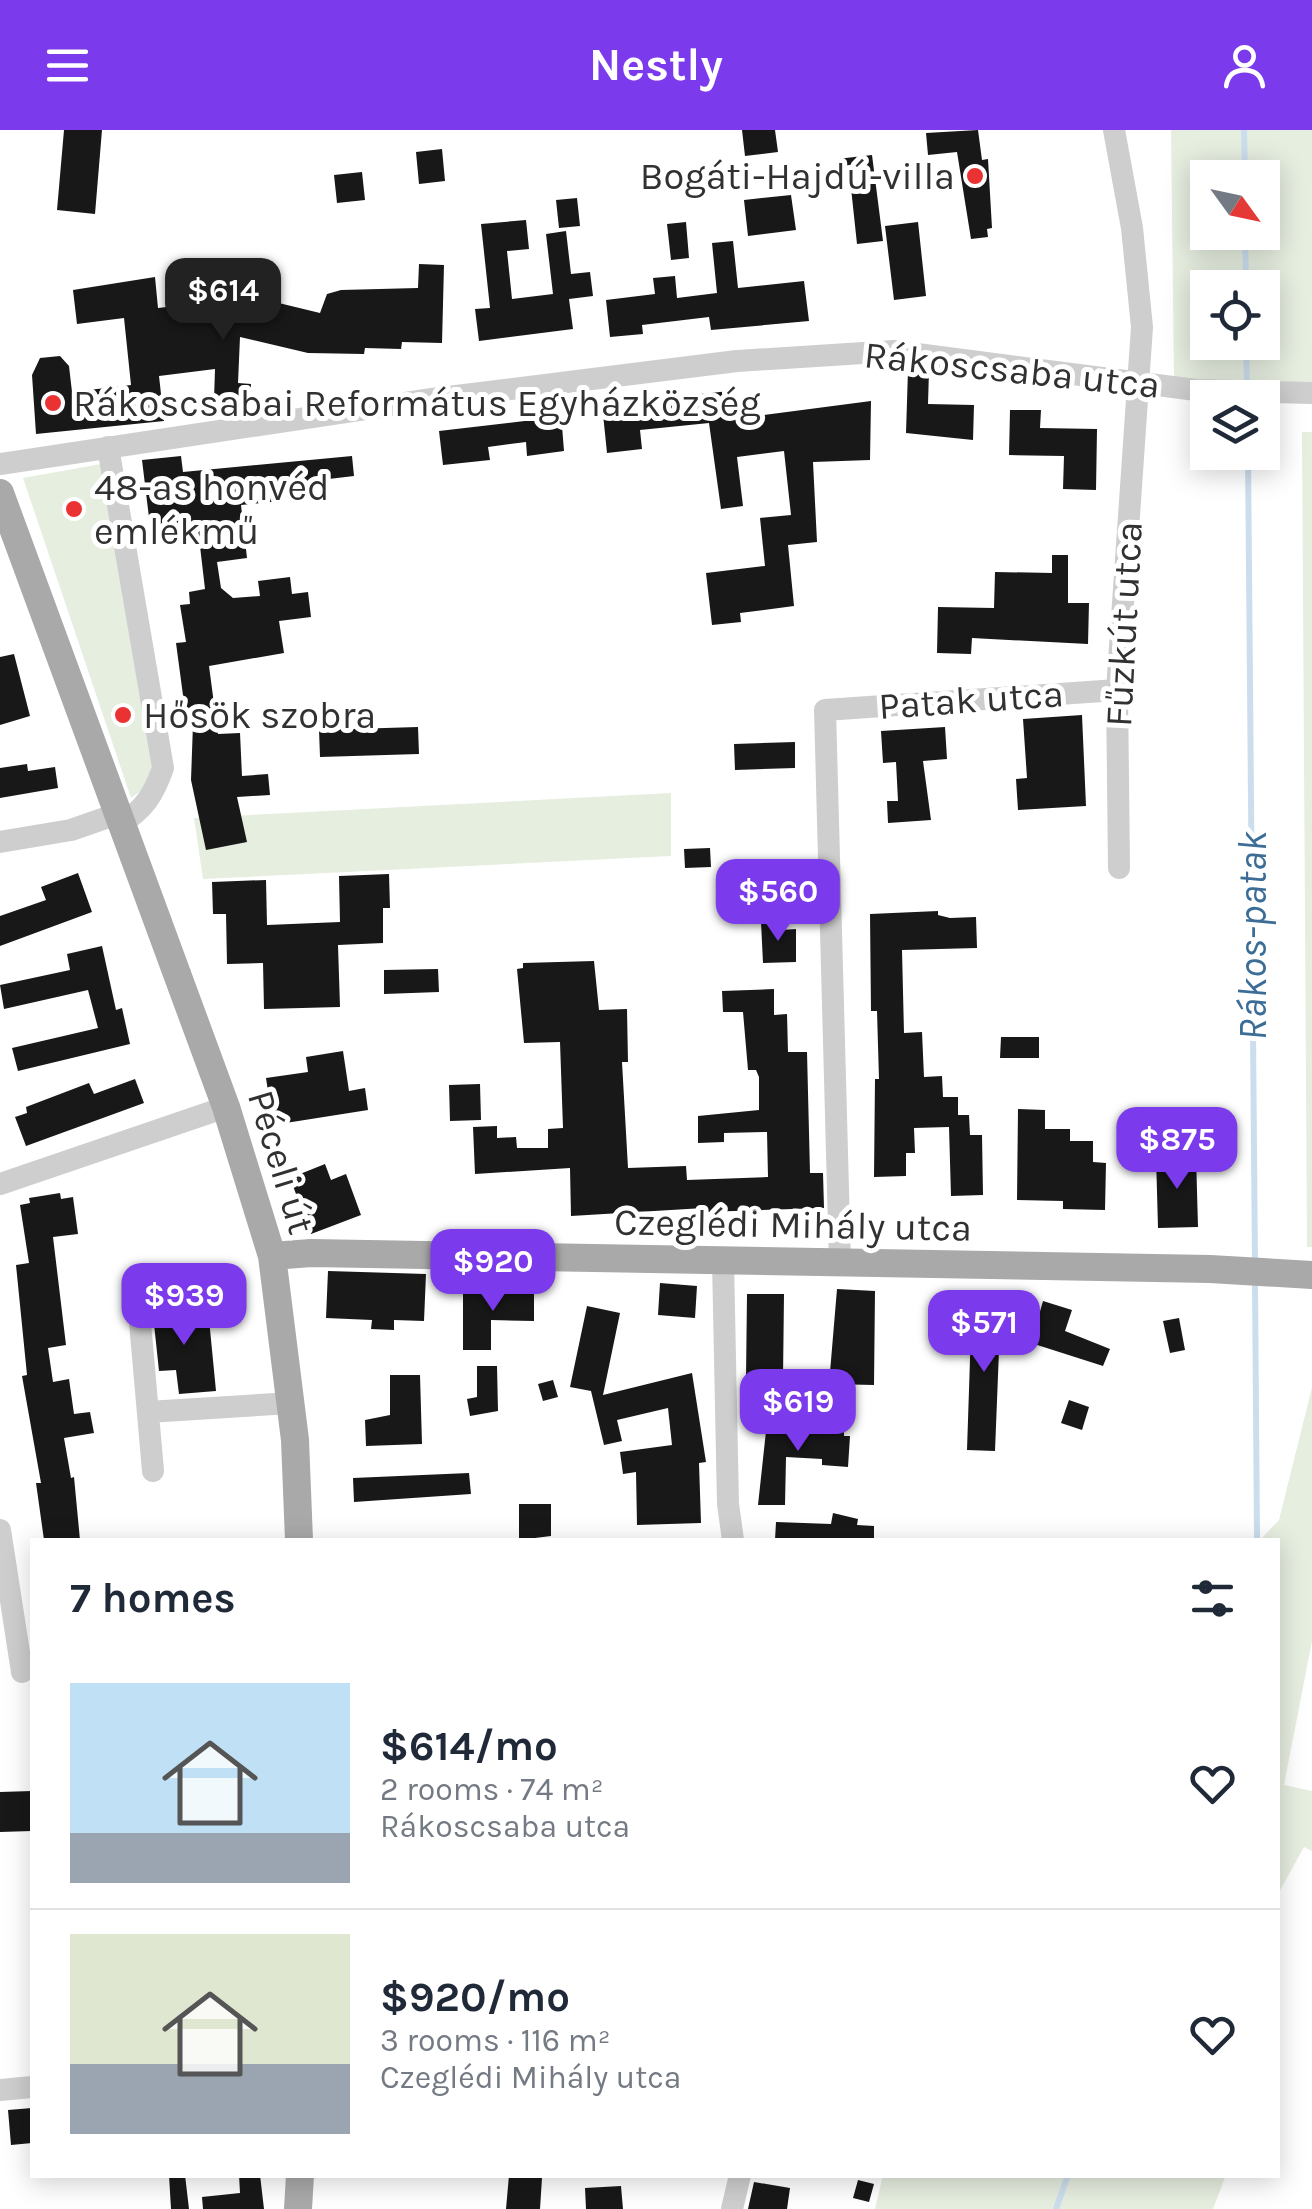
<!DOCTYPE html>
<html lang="en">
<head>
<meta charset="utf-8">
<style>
  body { margin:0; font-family:Karla,sans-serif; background:#f6f6f7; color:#1f2937; height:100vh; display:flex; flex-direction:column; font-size:38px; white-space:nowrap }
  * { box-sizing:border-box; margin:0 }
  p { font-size:32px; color:#747a83 }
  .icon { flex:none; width:55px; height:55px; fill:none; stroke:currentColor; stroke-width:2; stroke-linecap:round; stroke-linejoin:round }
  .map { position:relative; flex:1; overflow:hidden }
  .details { position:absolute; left:30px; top:1408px; width:1250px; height:640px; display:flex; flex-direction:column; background:#fff; border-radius:0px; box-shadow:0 5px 25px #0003 }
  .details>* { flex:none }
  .needle { width:65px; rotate:123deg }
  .controls { position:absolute; left:1190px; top:30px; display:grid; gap:20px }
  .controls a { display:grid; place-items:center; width:90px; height:90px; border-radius:0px; background:#fff; box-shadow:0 5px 25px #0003; font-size:50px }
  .price { position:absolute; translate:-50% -85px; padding:0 22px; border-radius:20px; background:#7c3aed; color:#fff; font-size:32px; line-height:65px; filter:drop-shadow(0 2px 5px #0008) }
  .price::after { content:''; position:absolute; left:50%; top:60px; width:30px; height:22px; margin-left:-15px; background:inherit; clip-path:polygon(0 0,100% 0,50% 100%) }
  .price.on { background:#222; color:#fff }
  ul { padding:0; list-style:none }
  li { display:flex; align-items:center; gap:30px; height:250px; padding:0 40px }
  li+li { border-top:2px solid #e0e1e3 }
  li span { display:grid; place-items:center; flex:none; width:280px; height:200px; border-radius:0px; color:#555 }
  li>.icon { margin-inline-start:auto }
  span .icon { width:120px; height:120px; fill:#fffc; stroke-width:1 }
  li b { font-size:42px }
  h2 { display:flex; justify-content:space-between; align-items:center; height:120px; padding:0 40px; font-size:42px }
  header { display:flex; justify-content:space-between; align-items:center; height:130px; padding:0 40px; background:#7c3aed; color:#fff; font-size:45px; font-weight:700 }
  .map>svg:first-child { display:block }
</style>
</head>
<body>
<header><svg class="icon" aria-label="menu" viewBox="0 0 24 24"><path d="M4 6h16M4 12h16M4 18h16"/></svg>Nestly<svg class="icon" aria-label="person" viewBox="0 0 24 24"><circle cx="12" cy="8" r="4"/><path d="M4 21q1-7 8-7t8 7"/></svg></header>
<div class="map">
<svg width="1312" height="2079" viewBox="0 0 1312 2079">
  <rect width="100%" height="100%" fill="#fff"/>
  <path fill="#e6eee0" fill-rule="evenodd" d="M 1171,0 L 1312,0 L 1312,257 L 1174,248 ZM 1208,48 L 1262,48 L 1262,102 L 1208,102 ZM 1208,158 L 1262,158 L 1262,212 L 1208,212 Z
    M 1302,302 L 1312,302 L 1312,1117 L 1307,1117 Z
    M 101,334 L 152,639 L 146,657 L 131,668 L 23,348 Z
    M 671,663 L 671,726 L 203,749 L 194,688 Z
    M 1312,1257 L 1312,1511 L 1284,1655 L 1312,1661 L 1312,1721 L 1304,1717 L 1278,1764 L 1278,1410 L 1260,1410 L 1279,1390 Z
    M 883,2045 L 1226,2045 L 1213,2079 L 875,2079 Z"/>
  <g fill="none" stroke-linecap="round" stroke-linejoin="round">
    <path stroke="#ccdeee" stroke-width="6" d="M 1244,0 L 1245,48
      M 1245,102 L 1246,158
      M 1246,212 L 1247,256
      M 1248,322 L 1255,1134
      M 1255,1151 L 1257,1410
      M 1056,2079 L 1068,2045"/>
  </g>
  <path fill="#181818" d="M 64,0 L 102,0 L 95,84 L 57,80 Z
    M 742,0 L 775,0 L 778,22 L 745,26 Z
    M 978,0 L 982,30 L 988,29 L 992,98 L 987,99 L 988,107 L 971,109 L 957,22 L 928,25 L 926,3 Z
    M 442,19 L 445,51 L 419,54 L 416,22 Z
    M 872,25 L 883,111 L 857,114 L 851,58 L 841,59 L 837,29 Z
    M 362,42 L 365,70 L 337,73 L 334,45 Z
    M 791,65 L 796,100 L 748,106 L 744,70 Z
    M 577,68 L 580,96 L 559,98 L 556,70 Z
    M 526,90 L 529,119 L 507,121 L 512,169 L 553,164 L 546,104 L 566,101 L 571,144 L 590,142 L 593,166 L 569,169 L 573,199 L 479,211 L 475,179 L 490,178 L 481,94 Z
    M 686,92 L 689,128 L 671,130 L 667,94 Z
    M 918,92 L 926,166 L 894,170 L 885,96 Z
    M 733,111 L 738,158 L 804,151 L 809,191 L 711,200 L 709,187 L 642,195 L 643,204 L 610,207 L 606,170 L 655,164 L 653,148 L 675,146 L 677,168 L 717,163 L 712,113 Z
    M 419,134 L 444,135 L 442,213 L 402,212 L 401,219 L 365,218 L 364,224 L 308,223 L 240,207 L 238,253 L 251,254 L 250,272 L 214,270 L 215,239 L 159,246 L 164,291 L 36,304 L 32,245 L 40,228 L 60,226 L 69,236 L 72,262 L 131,255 L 124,188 L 77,194 L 73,160 L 155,147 L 158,178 L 194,174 L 195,189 L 227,190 L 229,161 L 320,183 L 327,164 L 341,160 L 418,158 Z
    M 908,240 L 929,241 L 928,274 L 974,275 L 973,310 L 906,303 Z
    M 730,261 L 733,289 L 871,271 L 870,330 L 813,332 L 817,412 L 788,415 L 794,476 L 740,483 L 741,492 L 712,495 L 706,443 L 765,436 L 760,388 L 791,385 L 784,321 L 737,327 L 743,376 L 721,379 L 709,293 L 640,300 L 642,319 L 607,323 L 603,284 L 664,277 L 701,270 L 700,264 Z
    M 1010,280 L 1041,280 L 1040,298 L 1097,299 L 1096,360 L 1063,359 L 1064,326 L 1009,325 Z
    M 541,289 L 542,299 L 562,296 L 564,321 L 527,326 L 526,312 L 488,317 L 490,330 L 443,335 L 439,301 Z
    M 181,326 L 183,342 L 352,326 L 354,346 L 278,355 L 280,371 L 241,375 L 247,428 L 217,432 L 221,458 L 233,468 L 260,466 L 258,451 L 290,447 L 292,464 L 308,462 L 311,487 L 279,491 L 284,523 L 209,536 L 218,604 L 240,603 L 242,646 L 268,644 L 270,665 L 237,667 L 247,712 L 206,720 L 191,650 L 193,594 L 187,595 L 176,513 L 186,512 L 180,475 L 190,474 L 189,462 L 205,459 L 198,399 L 151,404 L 142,330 Z
    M 1052,425 L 1068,425 L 1068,473 L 1089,473 L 1088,514 L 972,508 L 971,524 L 937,523 L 938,477 L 994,478 L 995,442 L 1052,443 Z
    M 14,524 L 30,586 L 0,595 L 0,527 Z
    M 1082,585 L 1086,676 L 1018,680 L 1016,649 L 1027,648 L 1023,589 Z
    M 418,597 L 419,624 L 320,627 L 319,600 Z
    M 945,597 L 947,629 L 923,631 L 931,690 L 888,693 L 887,671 L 898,671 L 896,632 L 883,633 L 881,601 Z
    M 795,612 L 795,638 L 735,640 L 734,614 Z
    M 27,634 L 28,641 L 55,637 L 58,658 L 0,668 L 0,638 Z
    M 710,718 L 711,737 L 685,738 L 684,719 Z
    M 78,743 L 92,782 L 0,816 L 0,786 L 46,770 L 41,757 Z
    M 389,744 L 390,778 L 383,778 L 383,813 L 338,815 L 340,877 L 264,879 L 263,833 L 227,834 L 226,784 L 213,784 L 212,752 L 266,750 L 267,795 L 340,792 L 339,746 Z
    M 723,748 L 749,748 L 750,772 L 723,773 Z
    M 938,781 L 938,785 L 950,788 L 976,787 L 977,818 L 902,820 L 904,903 L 922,902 L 924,947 L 942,946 L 943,967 L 958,967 L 958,985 L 969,985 L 970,1005 L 982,1005 L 983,1065 L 951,1066 L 949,997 L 914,998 L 915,1023 L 906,1023 L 906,1046 L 874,1047 L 875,949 L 879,949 L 877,881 L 871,881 L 870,784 Z
    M 761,792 L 781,792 L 781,800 L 796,799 L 796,832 L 763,833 Z
    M 102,816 L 116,880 L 122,878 L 130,914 L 18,941 L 12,918 L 98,898 L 88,860 L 4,879 L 0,855 L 70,840 L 67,824 Z
    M 594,831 L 599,880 L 627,879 L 628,932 L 622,932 L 628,1038 L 686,1036 L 687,1050 L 768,1047 L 767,1002 L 724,1003 L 724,1012 L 698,1013 L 698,986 L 759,980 L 759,947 L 756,940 L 748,940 L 743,882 L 723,882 L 722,861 L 774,859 L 774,885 L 787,884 L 788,922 L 807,922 L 810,1043 L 823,1043 L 824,1078 L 704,1082 L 704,1078 L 571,1086 L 570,1038 L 475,1044 L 473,997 L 497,996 L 497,1008 L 516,1007 L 517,1018 L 548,1018 L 548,999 L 563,998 L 560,912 L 524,913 L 517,839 L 523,838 L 523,833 Z
    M 438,839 L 439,862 L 384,864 L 384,840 Z
    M 1001,907 L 1039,907 L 1039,928 L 1000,928 Z
    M 343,921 L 349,961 L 365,958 L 368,980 L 273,995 L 266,948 L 308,942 L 306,927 Z
    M 135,949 L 144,973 L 26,1016 L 15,987 L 27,983 L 26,977 L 89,953 L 94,964 Z
    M 480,954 L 481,990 L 450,991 L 449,955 Z
    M 1018,979 L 1045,980 L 1045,999 L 1070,999 L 1070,1011 L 1093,1011 L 1093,1032 L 1106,1033 L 1105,1080 L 1063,1079 L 1063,1071 L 1017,1070 Z
    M 1196,1025 L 1198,1097 L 1158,1098 L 1156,1026 Z
    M 325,1034 L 331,1050 L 346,1044 L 361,1085 L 311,1104 L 290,1048 Z
    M 60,1063 L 61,1069 L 73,1067 L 78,1104 L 53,1107 L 66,1215 L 48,1218 L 53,1252 L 69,1249 L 74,1284 L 90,1282 L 94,1303 L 64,1308 L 71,1348 L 74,1347 L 80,1410 L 44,1410 L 36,1353 L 41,1353 L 22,1246 L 27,1245 L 16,1135 L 29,1133 L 20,1075 L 30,1073 L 29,1068 Z
    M 328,1141 L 426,1144 L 424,1191 L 394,1190 L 394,1200 L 371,1199 L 372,1190 L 326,1188 Z
    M 660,1153 L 697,1156 L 695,1188 L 658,1185 Z
    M 837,1159 L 875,1161 L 874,1255 L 829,1254 Z
    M 463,1160 L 534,1160 L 534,1191 L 491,1190 L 491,1220 L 463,1220 Z
    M 747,1164 L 784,1164 L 783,1248 L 746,1248 Z
    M 972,1169 L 1001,1170 L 995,1321 L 967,1320 Z
    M 1043,1171 L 1072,1180 L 1065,1201 L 1110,1219 L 1103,1236 L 1031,1213 Z
    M 188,1172 L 189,1191 L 209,1189 L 216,1261 L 179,1264 L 176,1240 L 159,1241 L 152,1175 Z
    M 587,1176 L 620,1183 L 603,1265 L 692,1243 L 706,1332 L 699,1333 L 701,1393 L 637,1395 L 636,1342 L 623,1344 L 620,1322 L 672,1315 L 668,1278 L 617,1290 L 622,1311 L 604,1315 L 591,1261 L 570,1257 Z
    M 1179,1188 L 1185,1220 L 1170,1223 L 1163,1191 Z
    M 477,1236 L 497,1236 L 498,1281 L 470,1286 L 467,1269 L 477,1267 Z
    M 390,1245 L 420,1245 L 422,1314 L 366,1316 L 365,1290 L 390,1285 Z
    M 553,1250 L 558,1267 L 543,1271 L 538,1254 Z
    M 1069,1270 L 1089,1277 L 1082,1300 L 1061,1293 Z
    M 767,1292 L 844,1295 L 844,1306 L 850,1306 L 848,1337 L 822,1335 L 822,1329 L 786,1327 L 785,1375 L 758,1375 Z
    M 469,1343 L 471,1364 L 354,1372 L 353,1348 Z
    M 519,1374 L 551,1374 L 551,1406 L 519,1410 Z
    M 833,1383 L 858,1389 L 857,1395 L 874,1396 L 874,1410 L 775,1410 L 776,1392 L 831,1394 Z
    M 32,1661 L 32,1701 L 0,1702 L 0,1662 Z
    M 32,1978 L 32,2013 L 11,2015 L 8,1980 Z
    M 169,2045 L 185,2045 L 189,2079 L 171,2079 Z
    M 239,2045 L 260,2045 L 264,2079 L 203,2079 L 202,2067 L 240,2063 Z
    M 509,2045 L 542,2048 L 540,2079 L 506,2079 Z
    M 858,2050 L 874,2054 L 869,2072 L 853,2068 Z
    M 754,2052 L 790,2058 L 787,2079 L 748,2079 Z
    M 621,2056 L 623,2079 L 586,2079 L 585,2058 Z"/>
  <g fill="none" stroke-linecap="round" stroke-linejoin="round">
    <path stroke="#cecece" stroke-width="22" d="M 1114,0 L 1132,98 L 1142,197 L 1117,560 L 1119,738
      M 108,317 L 163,638 C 154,664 144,680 120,694
      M 0,334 L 432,269 L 737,231 L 894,221 L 1196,260 L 1312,263
      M 0,712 L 71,700 L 117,684
      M 0,1054 L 226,977
      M 723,1131 L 728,1374 L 733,1410
      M 840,1133 L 825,580 L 1117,560
      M 139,1181 L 153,1341
      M 148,1282 L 291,1273
      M 0,1400 L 22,1542
      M 0,1960 L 32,1957
      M 732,2079 L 740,2045"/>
    <path stroke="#a9a9a9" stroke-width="28" d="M 0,363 L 226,977 L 272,1126 L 295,1310 L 299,1410
      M 272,1126 L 311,1123 L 1210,1139 L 1312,1145
      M 298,2079 L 300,2045"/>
  </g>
  <g fill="#ea3233" stroke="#fff" stroke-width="4">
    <circle cx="975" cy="46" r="10"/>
    <circle cx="53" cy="273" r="10"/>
    <circle cx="74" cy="379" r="10"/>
    <circle cx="123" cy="585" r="10"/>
  </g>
  <g text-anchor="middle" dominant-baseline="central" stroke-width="10" stroke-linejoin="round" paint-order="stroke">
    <g font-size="38" fill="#313131" stroke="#fff" text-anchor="start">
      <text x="955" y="46" text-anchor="end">Bogáti-Hajdú-villa</text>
      <text x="73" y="273">Rákoscsabai Református Egyházközség</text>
      <text x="94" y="357">48-as honvéd<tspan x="94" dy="44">emlékmű</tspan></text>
      <text x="143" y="585">Hősök szobra</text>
    </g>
    <g font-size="38" fill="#313131" stroke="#fff">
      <text transform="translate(1012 240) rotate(6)">Rákoscsaba utca</text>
      <text transform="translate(1124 494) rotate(-87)">Fűzkút utca</text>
      <text transform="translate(971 570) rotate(-4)">Patak utca</text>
      <text transform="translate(281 1032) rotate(73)">Péceli út</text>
      <text transform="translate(793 1095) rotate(1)">Czeglédi Mihály utca</text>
    </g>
    <g font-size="40" font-style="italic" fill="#3c6d97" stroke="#fff">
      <text transform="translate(1252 806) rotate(-90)">Rákos-patak</text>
    </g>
  </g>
</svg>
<div class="controls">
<a><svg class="needle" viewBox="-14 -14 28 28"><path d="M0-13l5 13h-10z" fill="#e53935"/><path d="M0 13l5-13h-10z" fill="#747a83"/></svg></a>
<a><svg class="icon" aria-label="locate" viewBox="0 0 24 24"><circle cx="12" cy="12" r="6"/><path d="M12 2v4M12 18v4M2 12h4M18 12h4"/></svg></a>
<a><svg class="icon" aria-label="layers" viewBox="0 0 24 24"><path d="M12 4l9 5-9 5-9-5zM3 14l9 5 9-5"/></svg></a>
</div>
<b class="price on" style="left:223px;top:213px">$614</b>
<b class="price" style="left:778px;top:814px">$560</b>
<b class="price" style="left:1177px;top:1062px">$875</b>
<b class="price" style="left:493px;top:1184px">$920</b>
<b class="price" style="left:184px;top:1218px">$939</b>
<b class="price" style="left:984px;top:1245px">$571</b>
<b class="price" style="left:798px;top:1324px">$619</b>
<section class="details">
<h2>7 homes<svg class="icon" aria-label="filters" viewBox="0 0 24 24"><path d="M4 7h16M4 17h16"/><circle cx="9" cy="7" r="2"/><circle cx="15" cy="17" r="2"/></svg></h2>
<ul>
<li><span style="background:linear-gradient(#bfe0f5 75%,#9aa5b1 0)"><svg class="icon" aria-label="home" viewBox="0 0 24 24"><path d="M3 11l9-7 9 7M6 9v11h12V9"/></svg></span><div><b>$614/mo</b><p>2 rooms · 74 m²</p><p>Rákoscsaba utca</p></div><svg class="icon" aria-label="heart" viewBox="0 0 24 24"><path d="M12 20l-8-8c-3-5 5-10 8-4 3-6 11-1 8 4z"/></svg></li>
<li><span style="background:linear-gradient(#dfe7d0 65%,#9aa5b1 0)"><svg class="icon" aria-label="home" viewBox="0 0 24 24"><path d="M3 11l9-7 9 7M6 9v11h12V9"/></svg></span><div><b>$920/mo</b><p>3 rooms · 116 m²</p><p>Czeglédi Mihály utca</p></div><svg class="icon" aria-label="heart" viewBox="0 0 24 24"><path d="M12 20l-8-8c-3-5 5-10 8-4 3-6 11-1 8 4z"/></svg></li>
</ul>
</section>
</div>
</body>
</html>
